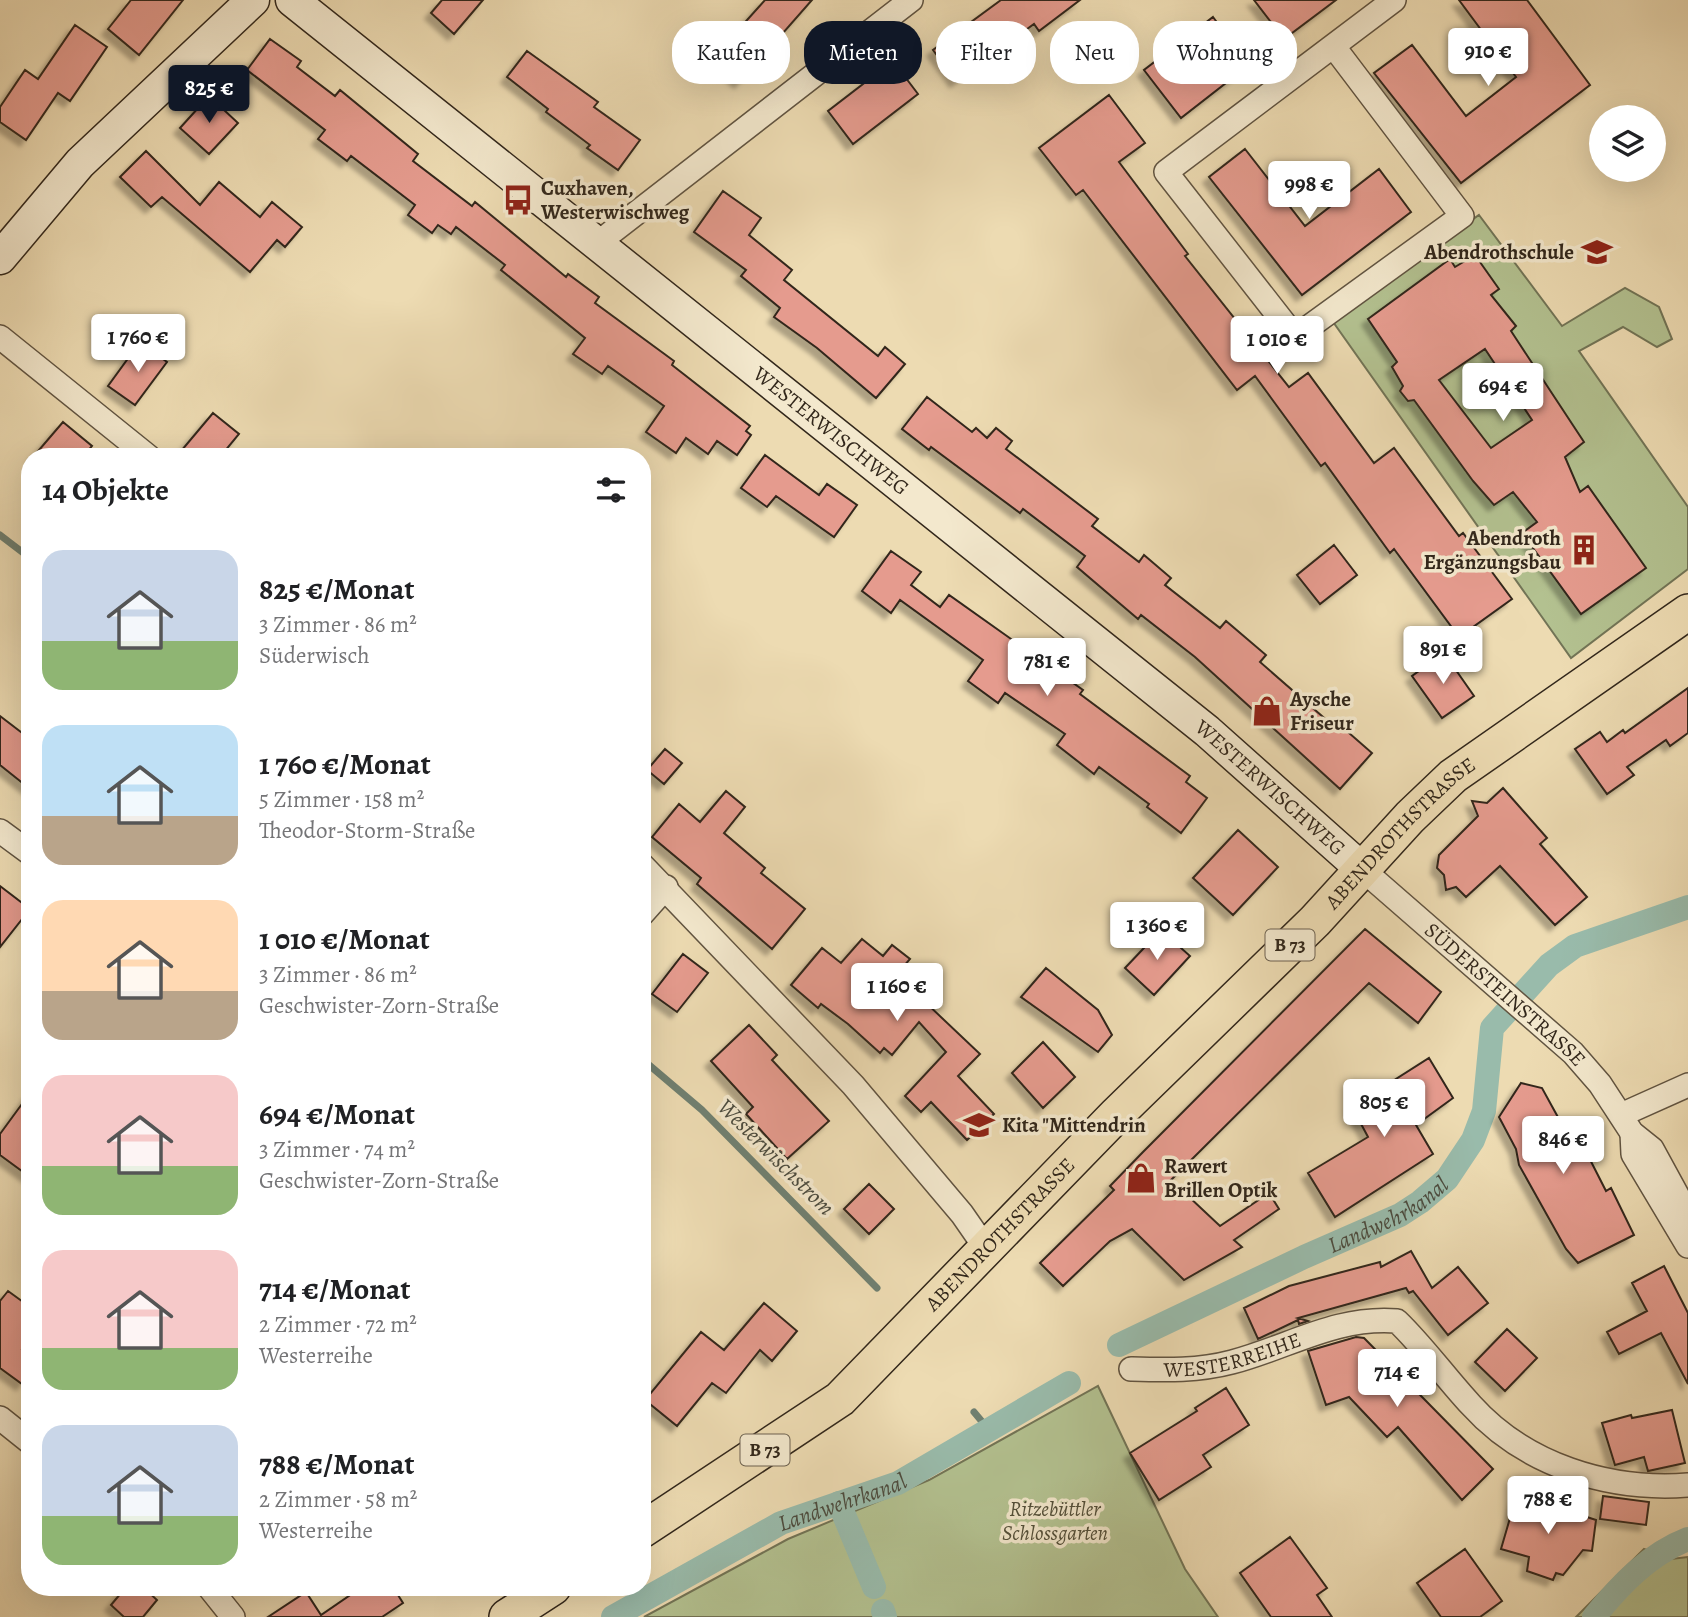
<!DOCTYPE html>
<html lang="de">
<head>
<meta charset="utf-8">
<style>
  body { margin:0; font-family:Alegreya,serif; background:#f6f6f6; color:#202124; height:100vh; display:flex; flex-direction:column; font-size:26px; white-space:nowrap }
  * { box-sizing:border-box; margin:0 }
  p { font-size:23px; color:#757577 }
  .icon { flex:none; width:38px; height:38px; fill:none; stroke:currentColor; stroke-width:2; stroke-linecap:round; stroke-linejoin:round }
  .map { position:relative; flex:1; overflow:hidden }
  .drawer { position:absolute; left:21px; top:448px; width:630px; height:1148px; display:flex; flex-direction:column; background:#fff; border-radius:28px; box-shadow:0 7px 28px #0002 }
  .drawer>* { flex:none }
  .hud { position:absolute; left:672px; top:21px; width:665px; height:63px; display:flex; gap:14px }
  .buttons { position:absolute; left:1589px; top:105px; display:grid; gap:14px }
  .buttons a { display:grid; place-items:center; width:77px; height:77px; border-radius:50%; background:#fff; box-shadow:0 7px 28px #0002; font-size:35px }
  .price { position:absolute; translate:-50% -60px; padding:0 16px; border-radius:7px; background:#fff; color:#222; font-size:23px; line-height:46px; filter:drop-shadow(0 2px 4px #0008) }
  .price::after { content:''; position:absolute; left:50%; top:42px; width:21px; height:16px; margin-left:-10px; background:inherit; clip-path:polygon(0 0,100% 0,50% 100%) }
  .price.on { background:#111827; color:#fff }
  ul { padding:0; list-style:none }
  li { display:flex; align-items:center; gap:21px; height:175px; padding:0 21px }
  li span { display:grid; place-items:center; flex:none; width:196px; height:140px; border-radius:21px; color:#555 }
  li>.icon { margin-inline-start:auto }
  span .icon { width:84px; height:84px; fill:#fffc; stroke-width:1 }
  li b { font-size:30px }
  h2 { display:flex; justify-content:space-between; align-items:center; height:84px; padding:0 21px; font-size:30px }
  .chip { padding:0 24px; border-radius:28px; background:#fff; box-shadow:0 7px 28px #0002; font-size:24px; line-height:63px }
  .chip.on { background:#111827; color:#fff }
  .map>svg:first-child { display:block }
</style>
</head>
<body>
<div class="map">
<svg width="1688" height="1617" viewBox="0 0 1688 1617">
  <defs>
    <filter id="shadow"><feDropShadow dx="-6" dy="6" stdDeviation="2" flood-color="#0004"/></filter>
  </defs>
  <rect width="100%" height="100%" fill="#eddbb2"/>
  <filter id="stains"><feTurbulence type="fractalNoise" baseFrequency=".00286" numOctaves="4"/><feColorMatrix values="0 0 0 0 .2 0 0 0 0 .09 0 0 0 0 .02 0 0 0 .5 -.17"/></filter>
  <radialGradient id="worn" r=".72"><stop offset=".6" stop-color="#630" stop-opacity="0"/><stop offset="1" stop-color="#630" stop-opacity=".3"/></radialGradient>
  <path fill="#b3c190" stroke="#727456" stroke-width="2" d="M 1479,215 L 1562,326 L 1625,288 L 1659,307 L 1672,339 L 1657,347 L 1623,327 L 1579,351 L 1688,507 L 1688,569 L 1571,658 L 1331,319 Z
    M 1098,1386 L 1185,1569 L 1218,1617 L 644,1617 L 788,1539 L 929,1480 Z
    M 1644,1549 L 1671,1559 L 1688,1557 L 1688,1617 L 1576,1617 Z"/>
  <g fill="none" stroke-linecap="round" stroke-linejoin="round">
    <path stroke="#708071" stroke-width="7" d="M 0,535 L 30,558
      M 642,1059 L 702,1110 L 877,1288
      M 974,1412 L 989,1430"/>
    <g stroke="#99bbab" stroke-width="24">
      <path id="s1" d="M 1119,1345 L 1304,1257 L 1400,1215 L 1420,1202 L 1447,1179 L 1473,1140 L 1484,1111 L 1492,1028 L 1549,965 L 1575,946 L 1688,907"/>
      <path d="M 839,1503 L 874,1587"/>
      <path d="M 883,1611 L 885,1617"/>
      <path id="s2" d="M 613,1617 L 781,1523 L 898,1483 L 1069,1383"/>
      <path d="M 1594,1617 C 1620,1585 1649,1554 1688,1539"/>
    </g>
  </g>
  <path fill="#e59b8e" stroke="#32271b" stroke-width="2" fill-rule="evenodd" filter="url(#shadow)" d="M 131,0 L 183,0 L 139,55 L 108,29 Z
    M 442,0 L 483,0 L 454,34 L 431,13 Z
    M 765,0 L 812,0 L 740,82 L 713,58 Z
    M 1001,0 L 1080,0 L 1039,31 L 1034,24 L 956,81 L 933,50 Z
    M 1254,0 L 1336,0 L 1284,39 Z
    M 1459,0 L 1527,0 L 1590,85 L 1461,183 L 1374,73 L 1412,45 L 1466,116 L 1516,77 Z
    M 1213,17 L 1249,65 L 1181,118 L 1144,70 Z
    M 75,25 L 107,47 L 70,101 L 58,93 L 26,140 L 0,122 L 0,107 L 25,70 L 38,79 Z
    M 270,39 L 301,61 L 297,67 L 335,96 L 340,90 L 418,154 L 413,161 L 472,206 L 475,202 L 566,277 L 568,274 L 599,297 L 595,303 L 674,361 L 672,365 L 750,426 L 746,431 L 751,435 L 737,455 L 717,441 L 708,454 L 686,438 L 676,453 L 646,432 L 664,406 L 608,366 L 602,374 L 573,354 L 585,338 L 501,270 L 505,265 L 456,227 L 451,234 L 438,225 L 432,233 L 408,215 L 415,205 L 351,156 L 347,161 L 318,139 L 325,130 L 247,70 Z
    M 527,51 L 598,102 L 594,107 L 640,140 L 618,170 L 587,148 L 590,145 L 546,112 L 548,109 L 507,77 Z
    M 893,61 L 918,94 L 853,144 L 828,111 Z
    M 1109,95 L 1145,143 L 1119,162 L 1188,254 L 1185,256 L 1289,387 L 1308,373 L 1374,463 L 1394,448 L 1459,536 L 1463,533 L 1512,599 L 1459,637 L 1394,549 L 1390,553 L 1325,463 L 1321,466 L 1255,376 L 1237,390 L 1083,190 L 1076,195 L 1039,148 Z
    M 209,96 L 238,123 L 209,154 L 180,128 Z
    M 1245,149 L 1305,226 L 1379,169 L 1411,212 L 1302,295 L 1209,177 Z
    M 146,151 L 200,205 L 219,182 L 260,217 L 272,202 L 302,227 L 285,247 L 277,240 L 250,272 L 162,197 L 151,207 L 120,177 Z
    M 723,191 L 761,218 L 749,235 L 792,270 L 784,280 L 878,356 L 885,347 L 905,364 L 876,398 L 817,348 L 774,317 L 780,308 L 741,276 L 746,270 L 694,232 Z
    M 1475,255 L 1499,289 L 1491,295 L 1516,326 L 1511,331 L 1584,442 L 1565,457 L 1580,492 L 1588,486 L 1646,568 L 1581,614 L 1522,533 L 1537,522 L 1513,492 L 1494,505 L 1473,481 L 1414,400 L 1408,401 L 1400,391 L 1403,386 L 1392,367 L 1397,362 L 1368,319 L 1450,259 L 1455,267 ZM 1485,349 L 1532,420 L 1491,448 L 1439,380 Z
    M 140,342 L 167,362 L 135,405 L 108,386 Z
    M 927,397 L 972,432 L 976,428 L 987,438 L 996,428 L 1012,441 L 1006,449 L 1098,519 L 1092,526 L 1139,562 L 1144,555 L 1171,578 L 1165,585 L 1220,628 L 1226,621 L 1266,655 L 1260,662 L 1330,723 L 1333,719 L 1372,753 L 1340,789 L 1195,657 L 1141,615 L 1138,619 L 1077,567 L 1085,556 L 1023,509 L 1020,513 L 931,447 L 929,450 L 902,429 Z
    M 213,413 L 239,434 L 220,457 L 176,457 Z
    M 63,422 L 92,446 L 83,457 L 33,457 Z
    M 765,455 L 819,495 L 827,484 L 857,505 L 834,537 L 776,496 L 767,507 L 741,488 Z
    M 1334,545 L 1357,575 L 1320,604 L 1297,575 Z
    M 891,551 L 921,572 L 911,585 L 940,607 L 949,595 L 1083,690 L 1080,694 L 1190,776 L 1186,782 L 1207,798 L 1181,833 L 1147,807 L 1149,804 L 1099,767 L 1094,774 L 1057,745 L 1065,734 L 1005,693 L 998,703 L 968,681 L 983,660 L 900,600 L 891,613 L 862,591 Z
    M 1444,653 L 1474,696 L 1442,718 L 1412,676 Z
    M 1688,688 L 1688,733 L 1670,746 L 1666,740 L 1627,767 L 1634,775 L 1607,794 L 1575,749 L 1600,732 L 1607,742 L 1623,730 L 1625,733 Z
    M 0,716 L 30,739 L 30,789 L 0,765 Z
    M 665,749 L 682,763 L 664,784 L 647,770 Z
    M 1503,788 L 1547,838 L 1540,844 L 1587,897 L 1555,925 L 1500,866 L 1466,897 L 1456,887 L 1446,890 L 1444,875 L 1437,868 L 1439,855 L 1478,816 L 1472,801 L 1487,803 Z
    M 726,791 L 745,807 L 724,833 L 765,868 L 761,873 L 805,909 L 772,949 L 697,884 L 701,878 L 652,837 L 679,804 L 700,822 Z
    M 1238,830 L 1278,867 L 1233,915 L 1193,878 Z
    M 0,886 L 30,909 L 0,947 Z
    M 1365,929 L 1441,992 L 1418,1023 L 1369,983 L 1171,1180 L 1220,1226 L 1269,1193 L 1279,1209 L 1234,1240 L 1242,1247 L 1184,1280 L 1132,1229 L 1110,1241 L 1063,1286 L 1040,1263 L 1114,1190 L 1110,1186 L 1143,1152 Z
    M 1161,930 L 1190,956 L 1154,995 L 1125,968 Z
    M 862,939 L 883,956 L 892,945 L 910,959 L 904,966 L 932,990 L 924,1001 L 980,1054 L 958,1076 L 994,1114 L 967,1140 L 931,1102 L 921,1112 L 905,1096 L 946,1052 L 919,1022 L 892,1055 L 884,1048 L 880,1053 L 848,1024 L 821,1004 L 818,1008 L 791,985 L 822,948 L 841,963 Z
    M 683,954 L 708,973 L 677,1012 L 652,994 Z
    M 1046,968 L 1098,1010 L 1112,1035 L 1098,1052 L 1021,997 Z
    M 749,1025 L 777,1055 L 772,1060 L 829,1121 L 787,1159 L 746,1114 L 753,1107 L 711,1061 Z
    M 1043,1042 L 1075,1077 L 1043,1108 L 1012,1073 Z
    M 1429,1058 L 1453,1098 L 1416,1125 L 1433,1154 L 1335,1217 L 1308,1173 L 1368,1137 L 1352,1107 Z
    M 1521,1083 L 1542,1088 L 1559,1119 L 1577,1134 L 1606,1191 L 1611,1188 L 1634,1235 L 1578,1263 L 1566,1249 L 1519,1165 L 1516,1149 L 1499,1117 Z
    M 30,1093 L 30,1177 L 0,1155 L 0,1134 Z
    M 869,1184 L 894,1209 L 869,1234 L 844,1209 Z
    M 1411,1251 L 1432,1288 L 1458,1267 L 1488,1303 L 1448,1335 L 1413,1291 L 1409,1293 L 1406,1288 L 1298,1318 L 1308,1321 L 1299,1324 L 1298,1320 L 1258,1339 L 1244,1308 L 1289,1286 L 1380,1262 L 1381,1267 Z
    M 1664,1266 L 1688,1313 L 1688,1384 L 1661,1333 L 1619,1354 L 1607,1332 L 1647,1311 L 1632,1283 Z
    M 8,1291 L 30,1307 L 30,1338 L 22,1349 L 30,1355 L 30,1373 L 22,1384 L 0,1368 L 0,1301 Z
    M 764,1303 L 797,1331 L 772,1361 L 760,1350 L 726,1393 L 712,1383 L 677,1426 L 645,1400 L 701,1332 L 724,1350 Z
    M 1507,1329 L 1537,1358 L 1505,1391 L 1475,1362 Z
    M 1356,1337 L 1364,1338 L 1493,1469 L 1462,1500 L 1398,1427 L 1387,1437 L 1349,1397 L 1326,1405 L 1308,1351 Z
    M 1226,1388 L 1249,1425 L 1203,1455 L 1211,1467 L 1159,1500 L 1130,1453 L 1197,1411 L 1195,1408 Z
    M 1672,1410 L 1685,1463 L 1648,1471 L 1644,1457 L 1615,1465 L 1602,1423 L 1631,1415 L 1632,1418 Z
    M 1517,1494 L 1596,1520 L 1592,1551 L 1583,1550 L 1563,1575 L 1556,1573 L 1553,1580 L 1527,1571 L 1529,1557 L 1501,1549 Z
    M 1603,1496 L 1649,1502 L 1646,1525 L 1600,1519 Z
    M 1290,1537 L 1327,1588 L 1317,1595 L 1332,1617 L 1271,1617 L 1240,1573 Z
    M 1465,1549 L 1502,1601 L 1480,1617 L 1441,1617 L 1417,1583 Z
    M 126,1587 L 143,1587 L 157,1600 L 143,1617 L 124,1617 L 111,1605 Z
    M 362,1587 L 393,1587 L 403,1603 L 382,1617 L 268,1617 L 306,1592 L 321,1615 Z"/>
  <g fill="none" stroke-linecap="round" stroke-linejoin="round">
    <g stroke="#615441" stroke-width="26">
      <g id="street">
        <path d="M 1334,47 L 1462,216 L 1295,337 L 1166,172 L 1394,0"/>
        <path d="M 599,242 L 911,0"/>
        <path d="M 0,337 L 149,457"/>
        <path d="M 0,831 L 30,853"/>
        <path d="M 642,865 L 853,1085 L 962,1214 L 987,1250"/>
        <path id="s3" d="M 1363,870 L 1573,1053 L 1600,1084 L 1632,1133 L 1652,1149 L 1688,1215"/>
        <path d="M 642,914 L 666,887"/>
        <path d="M 1621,1115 L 1688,1085"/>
        <path d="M 1632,1133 L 1633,1154 L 1688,1246"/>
        <path id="s4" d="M 1131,1369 C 1166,1370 1198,1371 1232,1362 C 1289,1347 1336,1316 1397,1321 C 1424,1347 1445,1377 1471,1405 C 1525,1465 1608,1491 1688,1485"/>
        <path d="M 0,1418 L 30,1442"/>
        <path d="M 209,1587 L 233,1617"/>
      </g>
    </g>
    <g stroke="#32271b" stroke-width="35">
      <g id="secondary">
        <path id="s5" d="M 292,0 L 1207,731 L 1363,870"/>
        <path d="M 0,258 L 80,163 L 253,0"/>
      </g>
    </g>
    <g stroke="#32271b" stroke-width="38">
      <g id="primary">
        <path id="s6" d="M 642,1530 L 840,1399 L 1117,1114 L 1315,921 L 1410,817 L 1453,776 L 1688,612"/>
        <path d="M 507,1617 L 553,1587"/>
      </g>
    </g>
    <use href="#street" stroke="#f3e8cd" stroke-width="23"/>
    <use href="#secondary" stroke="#f3e8cd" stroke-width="32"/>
    <use href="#primary" stroke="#eddbb2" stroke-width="35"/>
  </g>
  <defs>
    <g id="bus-bare" transform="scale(2.415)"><path d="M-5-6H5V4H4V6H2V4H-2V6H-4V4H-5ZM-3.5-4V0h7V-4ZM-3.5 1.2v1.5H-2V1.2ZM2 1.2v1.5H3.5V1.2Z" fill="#8f2418" stroke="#f3e8cd" stroke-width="2.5" paint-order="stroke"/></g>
    <g id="school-bare" transform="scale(2.415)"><path d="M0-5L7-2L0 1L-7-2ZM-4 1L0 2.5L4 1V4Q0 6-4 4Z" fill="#8f2418" stroke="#f3e8cd" stroke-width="2.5" paint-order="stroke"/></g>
    <g id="building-bare" transform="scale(2.415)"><path d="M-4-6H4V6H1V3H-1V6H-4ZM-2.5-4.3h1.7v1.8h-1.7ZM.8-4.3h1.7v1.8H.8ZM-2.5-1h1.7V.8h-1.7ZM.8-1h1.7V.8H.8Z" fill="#8f2418" stroke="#f3e8cd" stroke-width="2.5" paint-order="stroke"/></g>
    <g id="shop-bare" transform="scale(2.415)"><path d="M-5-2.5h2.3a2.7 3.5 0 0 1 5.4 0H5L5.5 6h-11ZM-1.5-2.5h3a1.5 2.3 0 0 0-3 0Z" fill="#8f2418" stroke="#f3e8cd" stroke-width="2.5" paint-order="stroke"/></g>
  </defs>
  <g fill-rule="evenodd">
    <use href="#bus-bare" x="518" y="200"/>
    <use href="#school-bare" x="1597" y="252"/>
    <use href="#building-bare" x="1584" y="550"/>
    <use href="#shop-bare" x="1267" y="711"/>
    <use href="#school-bare" x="979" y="1125"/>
    <use href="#shop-bare" x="1141" y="1178"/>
  </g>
  <g text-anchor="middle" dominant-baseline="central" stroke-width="7" stroke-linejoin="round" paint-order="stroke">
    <g fill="#f3e8cd" stroke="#6c6150" stroke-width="2">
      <rect x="1265.5" y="929.5" width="49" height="31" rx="5"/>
      <rect x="740.5" y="1434.5" width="49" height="31" rx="5"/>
    </g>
    <g font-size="19" font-weight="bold" fill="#32271b">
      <text x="1290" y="945">B 73</text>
      <text x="765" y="1450">B 73</text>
    </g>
    <g font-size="21" font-weight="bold" fill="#32271b" stroke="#f3e8cd" text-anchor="start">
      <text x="541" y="188">Cuxhaven,<tspan x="541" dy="24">Westerwischweg</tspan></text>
      <text x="1574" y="252" text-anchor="end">Abendrothschule</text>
      <text x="1561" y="538" text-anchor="end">Abendroth<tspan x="1561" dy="24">Ergänzungsbau</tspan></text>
      <text x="1290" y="699">Aysche<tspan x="1290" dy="24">Friseur</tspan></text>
      <text x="1002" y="1125">Kita "Mittendrin</text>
      <text x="1164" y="1166">Rawert<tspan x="1164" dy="24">Brillen Optik</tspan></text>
    </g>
    <g font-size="21" fill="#32271b" stroke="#f3e8cd">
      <text stroke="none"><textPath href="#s5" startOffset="690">WESTERWISCHWEG</textPath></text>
      <text stroke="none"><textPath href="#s5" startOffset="1256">WESTERWISCHWEG</textPath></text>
      <text stroke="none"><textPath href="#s6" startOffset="1034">ABENDROTHSTRASSE</textPath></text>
      <text stroke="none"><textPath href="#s3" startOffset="189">SÜDERSTEINSTRASSE</textPath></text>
      <text stroke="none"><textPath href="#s6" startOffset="467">ABENDROTHSTRASSE</textPath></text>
      <text stroke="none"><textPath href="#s4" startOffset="103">WESTERREIHE</textPath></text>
    </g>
    <g font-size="21" font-style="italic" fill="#524e38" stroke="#f3e8cd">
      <text x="1055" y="1509">Ritzebüttler<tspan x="1055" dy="24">Schlossgarten</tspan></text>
    </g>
    <g font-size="23" font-style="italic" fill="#4c4c3f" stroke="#f3e8cd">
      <text transform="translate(776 1157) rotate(45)">Westerwischstrom</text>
      <text stroke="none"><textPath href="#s1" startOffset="299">Landwehrkanal</textPath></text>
      <text stroke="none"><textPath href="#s2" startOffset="257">Landwehrkanal</textPath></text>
    </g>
  </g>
  <rect width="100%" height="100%" filter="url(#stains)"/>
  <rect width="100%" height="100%" fill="url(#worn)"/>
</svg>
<div class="buttons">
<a><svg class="icon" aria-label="layers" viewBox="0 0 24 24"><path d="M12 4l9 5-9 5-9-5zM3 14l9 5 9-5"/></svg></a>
</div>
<b class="price" style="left:1488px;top:88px">910 €</b>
<b class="price on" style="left:209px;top:125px">825 €</b>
<b class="price" style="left:1309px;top:221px">998 €</b>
<b class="price" style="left:138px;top:374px">1 760 €</b>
<b class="price" style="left:1277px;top:376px">1 010 €</b>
<b class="price" style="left:1503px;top:423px">694 €</b>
<b class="price" style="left:1443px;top:686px">891 €</b>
<b class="price" style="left:1047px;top:698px">781 €</b>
<b class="price" style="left:1157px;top:962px">1 360 €</b>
<b class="price" style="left:897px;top:1023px">1 160 €</b>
<b class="price" style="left:1384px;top:1139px">805 €</b>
<b class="price" style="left:1563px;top:1176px">846 €</b>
<b class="price" style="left:1397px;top:1409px">714 €</b>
<b class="price" style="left:1548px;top:1536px">788 €</b>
<div class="hud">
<a class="chip">Kaufen</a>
<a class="chip on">Mieten</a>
<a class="chip">Filter</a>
<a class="chip">Neu</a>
<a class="chip">Wohnung</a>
</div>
<section class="drawer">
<h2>14 Objekte<svg class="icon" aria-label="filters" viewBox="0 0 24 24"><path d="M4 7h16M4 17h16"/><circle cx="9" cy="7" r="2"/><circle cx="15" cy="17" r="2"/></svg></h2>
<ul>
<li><span style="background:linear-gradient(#c9d6e8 65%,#8fb573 0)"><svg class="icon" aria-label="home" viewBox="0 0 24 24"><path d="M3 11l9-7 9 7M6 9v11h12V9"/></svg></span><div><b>825 €/Monat</b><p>3 Zimmer · 86 m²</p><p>Süderwisch</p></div></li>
<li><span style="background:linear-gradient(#bfe0f5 65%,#b9a48a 0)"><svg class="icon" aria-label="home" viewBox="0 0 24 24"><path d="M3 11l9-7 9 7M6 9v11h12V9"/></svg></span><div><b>1 760 €/Monat</b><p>5 Zimmer · 158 m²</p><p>Theodor-Storm-Straße</p></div></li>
<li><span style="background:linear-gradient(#ffd9b3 65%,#b9a48a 0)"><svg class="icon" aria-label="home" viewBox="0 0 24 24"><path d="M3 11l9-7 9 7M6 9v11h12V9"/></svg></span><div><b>1 010 €/Monat</b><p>3 Zimmer · 86 m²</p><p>Geschwister-Zorn-Straße</p></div></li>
<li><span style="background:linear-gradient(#f6c9c9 65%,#8fb573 0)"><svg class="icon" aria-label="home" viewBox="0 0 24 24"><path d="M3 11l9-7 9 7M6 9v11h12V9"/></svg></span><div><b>694 €/Monat</b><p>3 Zimmer · 74 m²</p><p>Geschwister-Zorn-Straße</p></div></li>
<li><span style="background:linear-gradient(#f6c9c9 70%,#8fb573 0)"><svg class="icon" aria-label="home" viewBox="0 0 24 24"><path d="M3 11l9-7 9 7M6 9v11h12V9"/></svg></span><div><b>714 €/Monat</b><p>2 Zimmer · 72 m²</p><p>Westerreihe</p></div></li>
<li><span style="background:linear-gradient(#c9d6e8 65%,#8fb573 0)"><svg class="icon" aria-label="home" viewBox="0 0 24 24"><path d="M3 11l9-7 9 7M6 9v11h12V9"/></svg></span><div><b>788 €/Monat</b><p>2 Zimmer · 58 m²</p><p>Westerreihe</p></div></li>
</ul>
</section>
</div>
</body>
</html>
